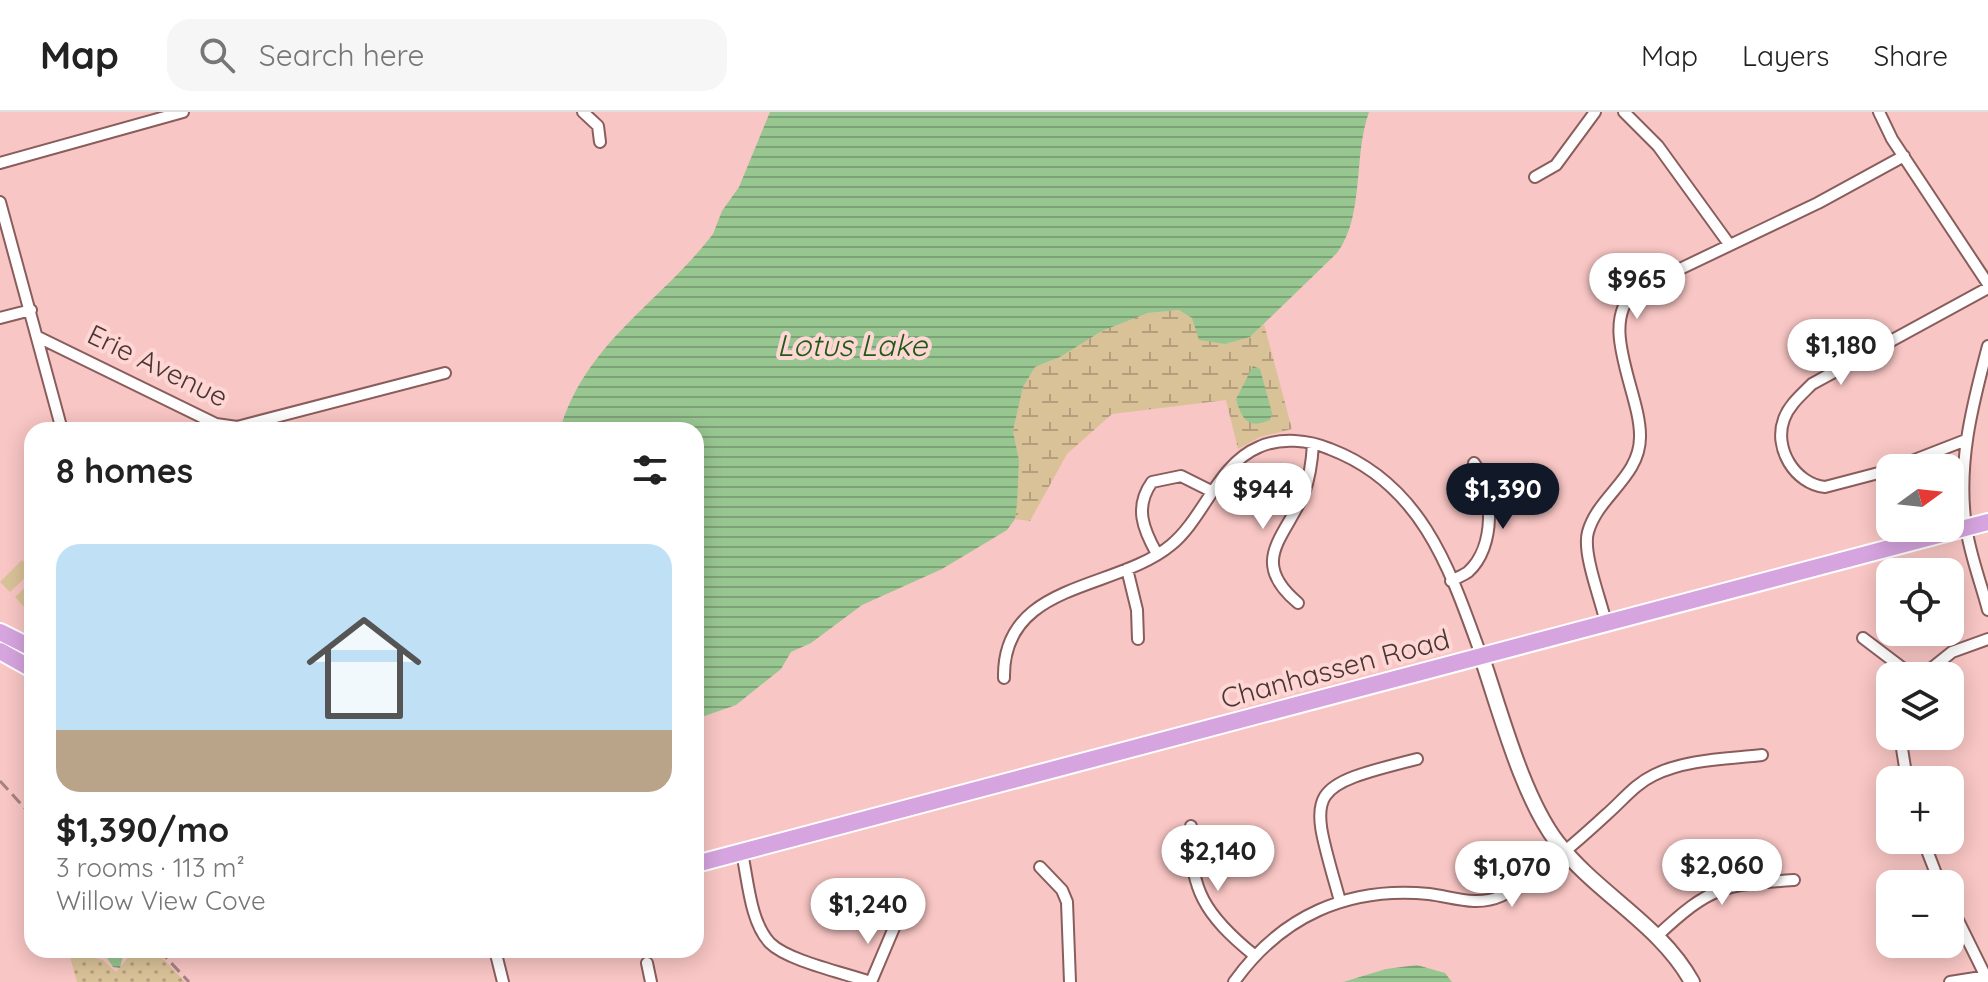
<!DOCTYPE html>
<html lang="en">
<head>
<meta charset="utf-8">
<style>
  body { margin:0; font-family:Quicksand,sans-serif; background:#f6f6f6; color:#222; height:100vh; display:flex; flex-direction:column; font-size:30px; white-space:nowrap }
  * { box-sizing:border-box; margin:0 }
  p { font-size:26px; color:#767676 }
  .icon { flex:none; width:44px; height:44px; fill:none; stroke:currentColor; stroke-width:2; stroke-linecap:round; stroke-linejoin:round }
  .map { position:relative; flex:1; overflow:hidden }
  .sheet { position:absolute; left:24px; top:310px; width:680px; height:536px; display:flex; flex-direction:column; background:#fff; border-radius:24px; box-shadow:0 4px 20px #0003 }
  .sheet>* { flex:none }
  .needle { width:52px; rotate:75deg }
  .fabs { position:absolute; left:1876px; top:342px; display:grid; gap:16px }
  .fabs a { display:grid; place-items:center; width:88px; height:88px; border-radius:16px; background:#fff; box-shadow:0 4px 20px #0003; font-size:40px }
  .price { position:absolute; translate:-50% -68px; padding:0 18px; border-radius:28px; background:#fff; color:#222; font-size:26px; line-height:52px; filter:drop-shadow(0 2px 4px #0008) }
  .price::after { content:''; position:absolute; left:50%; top:48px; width:24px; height:18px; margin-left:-12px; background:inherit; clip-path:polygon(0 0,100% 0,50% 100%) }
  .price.selected { background:#111827; color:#fff }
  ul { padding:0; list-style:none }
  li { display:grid; align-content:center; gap:16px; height:424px; padding:0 32px }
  li span { display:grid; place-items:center; height:248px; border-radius:24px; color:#555 }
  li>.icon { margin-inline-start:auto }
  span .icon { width:144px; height:144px; fill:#fffc; stroke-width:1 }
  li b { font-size:34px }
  h2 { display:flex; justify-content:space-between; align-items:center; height:96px; padding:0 32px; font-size:34px }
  header { display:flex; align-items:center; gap:48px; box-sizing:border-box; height:112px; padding:0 40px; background:#fff; border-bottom:2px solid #e0e0e0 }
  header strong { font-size:38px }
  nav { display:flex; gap:44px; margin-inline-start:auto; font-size:28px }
  .search { width:560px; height:72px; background:#f6f6f6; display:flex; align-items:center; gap:20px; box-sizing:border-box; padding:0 28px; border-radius:24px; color:#767676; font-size:30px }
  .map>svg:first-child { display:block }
</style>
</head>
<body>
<header>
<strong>Map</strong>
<div class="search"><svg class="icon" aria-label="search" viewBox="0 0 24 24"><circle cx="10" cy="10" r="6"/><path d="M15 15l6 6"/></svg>Search here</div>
<nav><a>Map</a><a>Layers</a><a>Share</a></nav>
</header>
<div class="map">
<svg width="1988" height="870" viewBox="0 0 1988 870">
  <defs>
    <pattern id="grass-dots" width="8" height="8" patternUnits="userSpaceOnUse" patternTransform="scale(2)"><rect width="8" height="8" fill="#dac298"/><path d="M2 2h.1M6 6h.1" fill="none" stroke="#b39e7d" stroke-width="1.8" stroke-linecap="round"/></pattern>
    <pattern id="wetland-marsh" width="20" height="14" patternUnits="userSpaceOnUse" patternTransform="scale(2)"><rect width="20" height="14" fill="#dac298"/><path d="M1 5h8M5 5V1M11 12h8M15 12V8" fill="none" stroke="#b39e7d"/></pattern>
    <pattern id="water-rules" width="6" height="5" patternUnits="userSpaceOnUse" patternTransform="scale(2)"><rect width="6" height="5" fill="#98c691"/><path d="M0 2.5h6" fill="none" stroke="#7ea277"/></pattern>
  </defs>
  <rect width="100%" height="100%" fill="#f8c6c4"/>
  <path fill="url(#grass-dots)" d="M 68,838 L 103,848 L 116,860 L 134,838 L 155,838 L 185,870 L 77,870 Z"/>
  <path fill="url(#wetland-marsh)" d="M 1179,198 L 1250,225 L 1264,212 L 1292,317 L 1260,325 L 1238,337 L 1226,288 L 1112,302 L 1067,342 L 1030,409 L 1015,407 L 1019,348 L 1013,319 L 1023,275 L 1035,255 L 1060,245 L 1102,219 L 1148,201 Z"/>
  <path fill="#dac298" d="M 22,448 L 32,459 L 10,480 L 0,470 Z
    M 32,469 L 32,489 L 25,496 L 15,485 Z"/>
  <path fill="url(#water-rules)" d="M 770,0 L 1369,0 C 1353,44 1365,103 1337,141 L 1250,225 L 1225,232 L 1199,228 L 1192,206 L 1179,198 L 1148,201 L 1102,219 L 1060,245 L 1035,255 L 1023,275 L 1013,319 L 1019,348 L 1017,392 L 1015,407 L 1007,418 L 942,457 L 862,493 L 811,531 L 791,540 L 781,557 L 736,593 L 696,607 L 696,318 L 560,318 C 585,231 661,190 713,122 L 722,99 L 739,75 Z
    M 1253,254 L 1260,257 L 1272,301 L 1270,308 C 1249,317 1242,309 1236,287 Z
    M 85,838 L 135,838 L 123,844 L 120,856 L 113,855 L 105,843 Z
    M 1417,853 L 1445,861 L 1452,870 L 1343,870 L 1386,857 Z"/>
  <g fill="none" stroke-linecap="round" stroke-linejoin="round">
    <g stroke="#895d5c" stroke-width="14">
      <path id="street" d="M 583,0 L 598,14 L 600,30
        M 1624,0 L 1658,34 L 1729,132
        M 1879,0 L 1892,27 L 1988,172
        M 0,51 L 183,0
        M 1535,65 L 1556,53 L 1595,0
        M 0,90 L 62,318
        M 0,206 L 31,198
        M 38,225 L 216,312 L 237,315 L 445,261
        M 1988,234 C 1972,294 1957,352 1966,415 C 1970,443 1981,471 1988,498
        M 1894,356 L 1966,328
        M 1890,358 L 1825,375 C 1795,372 1773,336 1784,307 C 1789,293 1801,283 1812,272 L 1988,176
        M 1157,442 C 1143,417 1134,395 1152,370 L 1181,364 L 1213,380
        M 1127,457 L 1137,498 L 1138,527
        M 1451,469 C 1456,466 1464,463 1468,460 C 1496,435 1494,378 1474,351
        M 1298,491 C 1248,449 1285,426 1304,381 C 1310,365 1312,349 1313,332
        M 1606,511 C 1601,488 1582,441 1588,420 C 1598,384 1640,365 1640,325 C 1641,281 1596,212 1636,178 L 1818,91 L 1904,44
        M 1863,526 L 1913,564
        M 1922,564 L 1952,540 L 1988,527
        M 1004,566 C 1002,469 1116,479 1171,433 C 1204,406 1218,352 1259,335 C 1281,325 1309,328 1330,337 C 1422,372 1450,457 1481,543
        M 1900,624 L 1907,668
        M 1191,714 C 1188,777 1206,804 1254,843
        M 1923,728 L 1940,772
        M 742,741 C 748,768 750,810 770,831 C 788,849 845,861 870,870
        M 1040,755 L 1062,778 L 1067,790 L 1070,870
        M 1340,789 C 1309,678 1301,676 1417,647
        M 1950,792 L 1988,869
        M 1657,824 C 1711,774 1721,773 1794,768
        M 495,838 L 503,870
        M 647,851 L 651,870
        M 871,870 L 896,811
        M 1234,870 C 1281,804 1348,774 1429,782 C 1453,785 1477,795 1501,784 C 1533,769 1581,726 1607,702 C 1623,688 1635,672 1654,663 C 1686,647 1727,647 1762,643
        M 1950,870 L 1988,864"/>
    </g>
    <g stroke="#895d5c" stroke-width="18">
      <path id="secondary" d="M 1481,543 C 1500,598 1522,684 1557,730 C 1597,782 1660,812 1692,870"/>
    </g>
    <g stroke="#fff" stroke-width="20">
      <path id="primary" d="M 0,520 L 32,536
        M 0,539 L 32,557
        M 696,752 L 1988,410"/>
    </g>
    <use href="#street" stroke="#fff" stroke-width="10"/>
    <use href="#secondary" stroke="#fff" stroke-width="14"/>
    <use href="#primary" stroke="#d6a4df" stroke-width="16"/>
    <path stroke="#a68280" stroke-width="3" stroke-dasharray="12 6" stroke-linecap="butt" d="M 0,669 L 32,704
      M 159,838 L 189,870"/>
  </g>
  <g text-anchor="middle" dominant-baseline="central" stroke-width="8" stroke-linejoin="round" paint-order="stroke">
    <g font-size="28" fill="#493534" stroke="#fed6d4">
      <text transform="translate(158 253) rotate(26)">Erie Avenue</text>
      <text transform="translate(1335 556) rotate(-15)">Chanhassen Road</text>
    </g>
    <g font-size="30" font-style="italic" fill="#1f5a15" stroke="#fed6d4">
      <text x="852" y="233">Lotus Lake</text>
    </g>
  </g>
</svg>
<div class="fabs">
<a><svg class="needle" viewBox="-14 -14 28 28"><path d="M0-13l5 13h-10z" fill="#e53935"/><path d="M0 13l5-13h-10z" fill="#767676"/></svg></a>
<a><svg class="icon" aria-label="locate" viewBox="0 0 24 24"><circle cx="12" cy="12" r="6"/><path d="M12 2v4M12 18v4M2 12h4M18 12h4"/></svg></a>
<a><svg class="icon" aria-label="layers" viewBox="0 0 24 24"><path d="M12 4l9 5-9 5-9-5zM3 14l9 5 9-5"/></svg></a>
<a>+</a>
<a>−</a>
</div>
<b class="price" style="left:1637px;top:209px">$965</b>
<b class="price" style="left:1841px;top:275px">$1,180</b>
<b class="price" style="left:1263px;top:419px">$944</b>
<b class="price selected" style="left:1503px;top:419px">$1,390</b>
<b class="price" style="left:1218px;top:781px">$2,140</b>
<b class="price" style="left:1722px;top:795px">$2,060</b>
<b class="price" style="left:1512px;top:797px">$1,070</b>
<b class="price" style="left:868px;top:834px">$1,240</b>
<section class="sheet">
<h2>8 homes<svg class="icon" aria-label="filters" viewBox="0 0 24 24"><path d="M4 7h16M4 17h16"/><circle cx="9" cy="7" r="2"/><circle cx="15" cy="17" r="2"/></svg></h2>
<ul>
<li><span style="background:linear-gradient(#bfe0f5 75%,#b9a48a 0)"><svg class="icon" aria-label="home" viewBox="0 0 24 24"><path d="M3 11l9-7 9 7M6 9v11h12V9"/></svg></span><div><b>$1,390/mo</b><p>3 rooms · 113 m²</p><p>Willow View Cove</p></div></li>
</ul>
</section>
</div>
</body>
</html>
